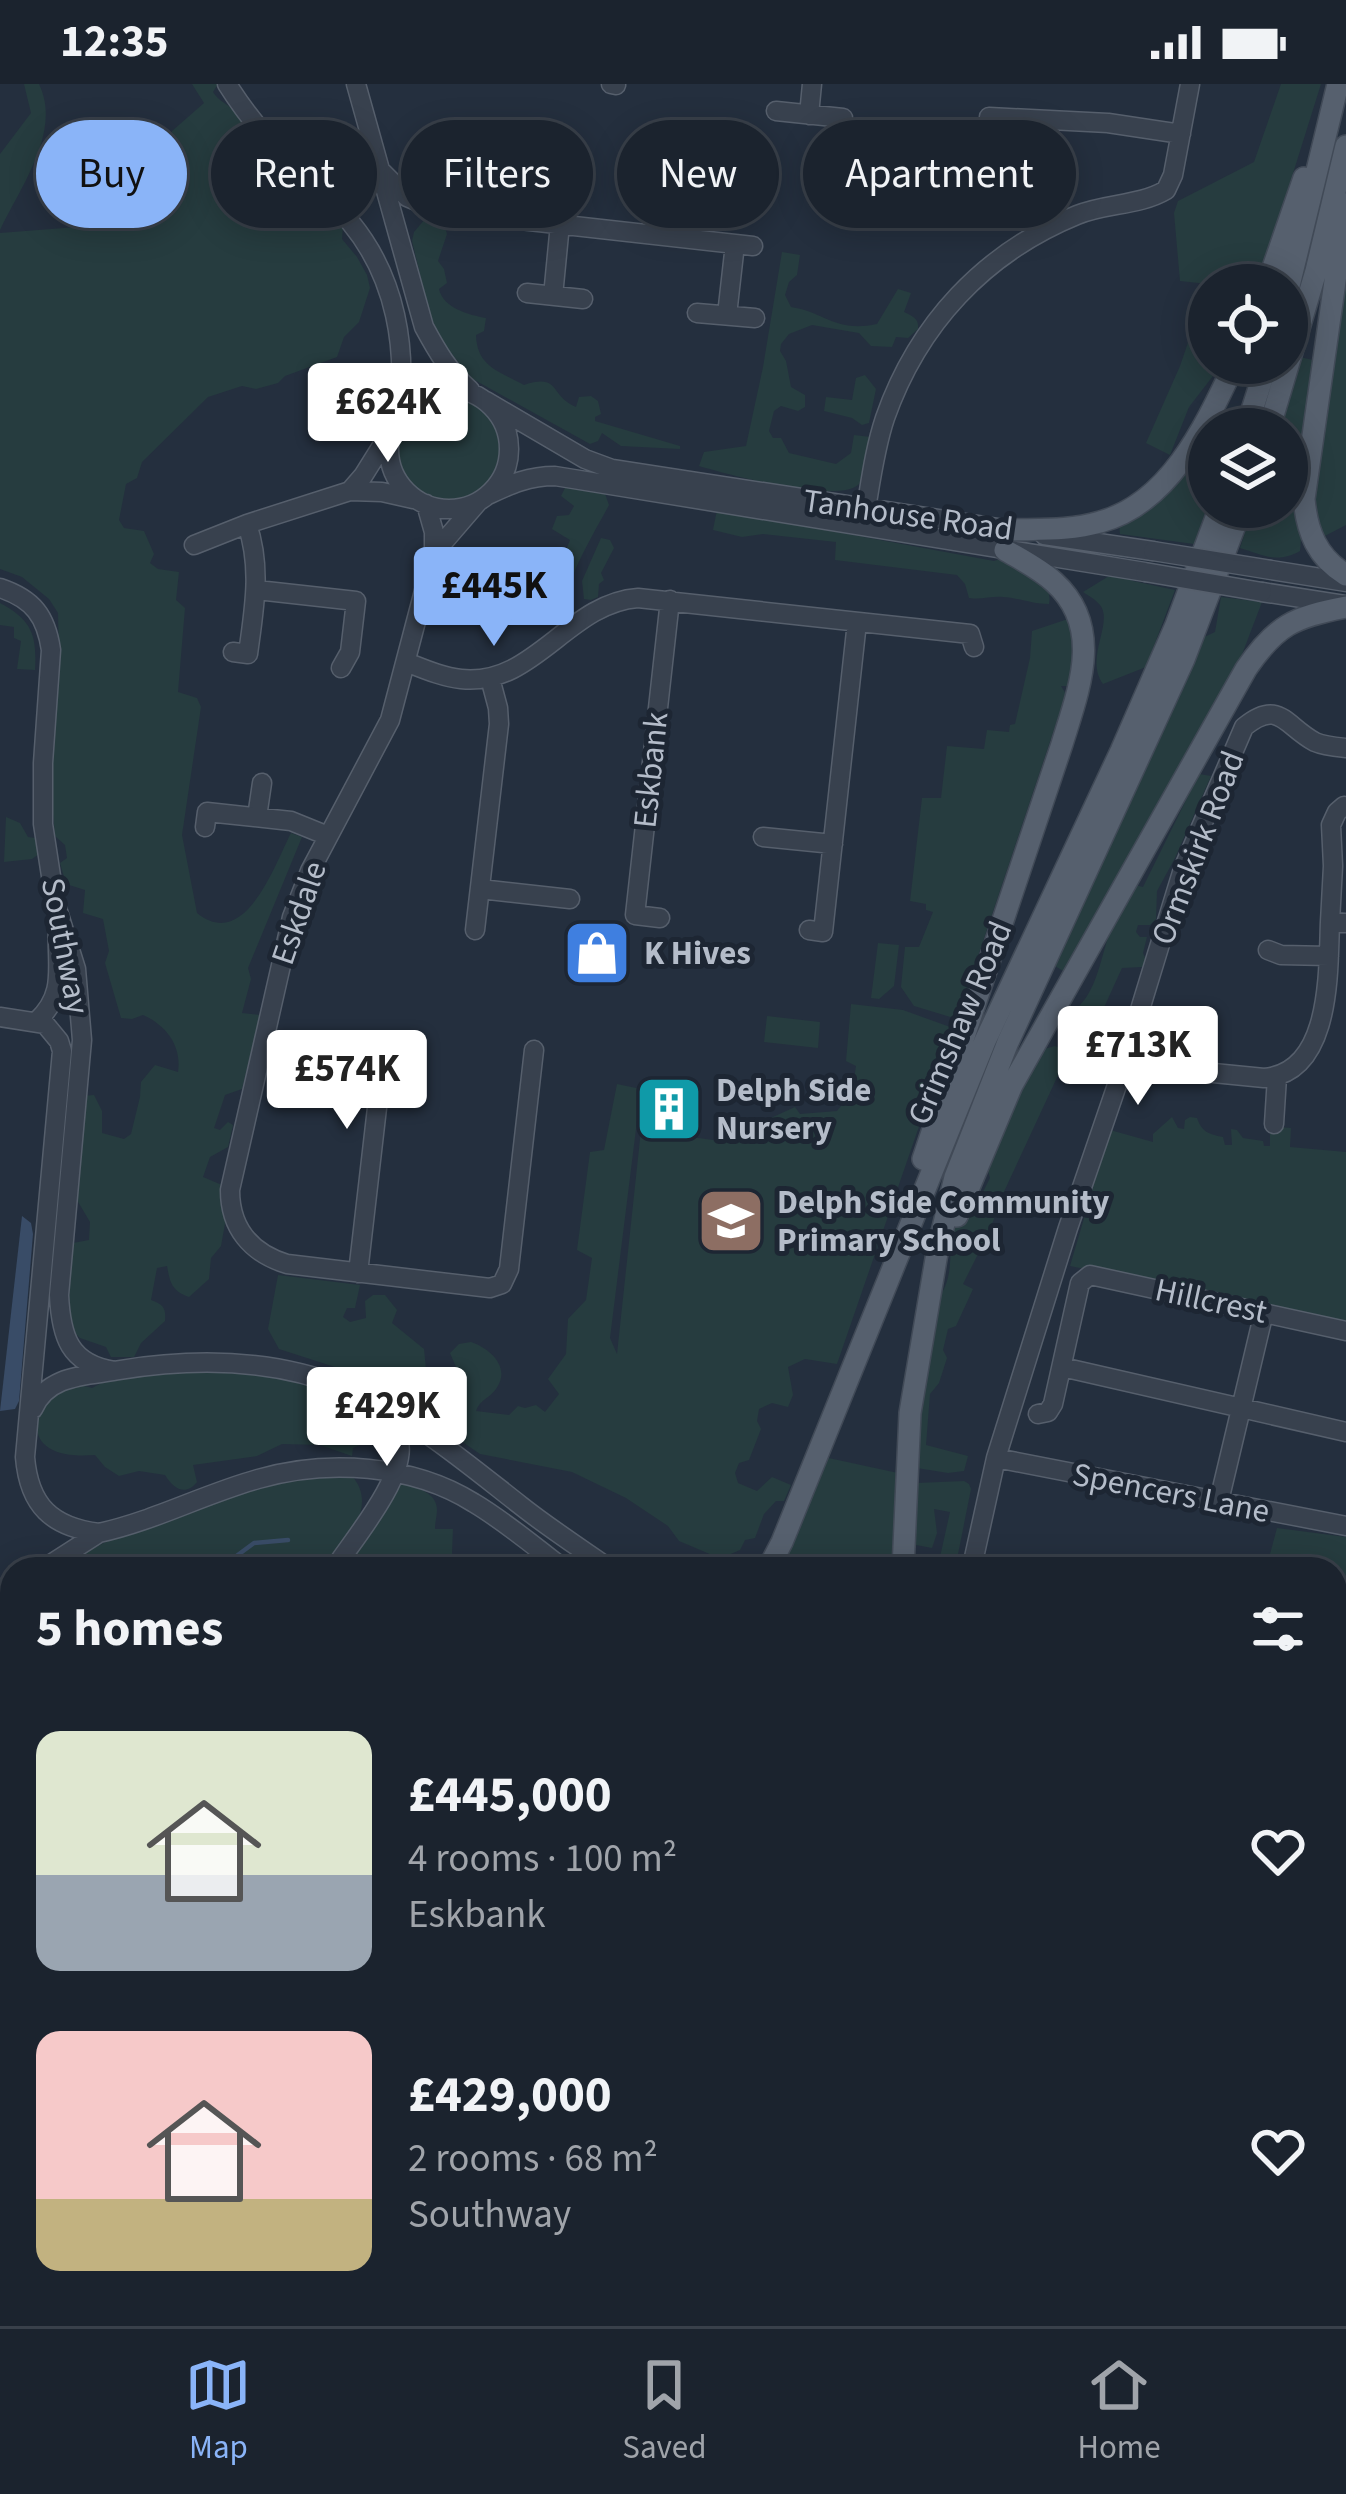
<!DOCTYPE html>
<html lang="en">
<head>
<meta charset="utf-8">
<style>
  body { margin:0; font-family:"Source Sans 3",sans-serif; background:#242b36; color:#f1f3f6; height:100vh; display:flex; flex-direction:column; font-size:45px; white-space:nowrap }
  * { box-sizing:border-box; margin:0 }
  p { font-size:39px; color:#a0a4aa }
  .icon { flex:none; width:66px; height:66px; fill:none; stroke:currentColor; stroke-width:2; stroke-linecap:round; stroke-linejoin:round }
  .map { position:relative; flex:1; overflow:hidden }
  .side { position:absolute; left:0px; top:1473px; width:1347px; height:771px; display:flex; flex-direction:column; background:#1b232e; border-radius:36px 36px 0 0; box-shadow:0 6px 30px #0003,0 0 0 3px #39404a }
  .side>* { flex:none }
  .banner { position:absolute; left:36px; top:36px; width:1275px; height:108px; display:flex; gap:24px }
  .tools { position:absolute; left:1188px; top:180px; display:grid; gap:24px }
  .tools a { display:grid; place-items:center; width:120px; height:120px; border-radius:50%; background:#1b232e; box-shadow:0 6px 30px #0003,0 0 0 3px #39404a; font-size:60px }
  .price { position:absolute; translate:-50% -102px; padding:0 27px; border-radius:12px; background:#fff; color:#222; font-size:39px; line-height:78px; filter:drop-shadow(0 3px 6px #0008) }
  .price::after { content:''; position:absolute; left:50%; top:72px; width:36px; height:27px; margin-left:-18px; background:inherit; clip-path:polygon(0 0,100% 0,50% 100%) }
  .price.selected { background:#8ab4f8; color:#111 }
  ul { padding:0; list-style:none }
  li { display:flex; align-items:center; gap:36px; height:300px; padding:0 36px }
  li span { display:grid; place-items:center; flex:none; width:336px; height:240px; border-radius:24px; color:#555 }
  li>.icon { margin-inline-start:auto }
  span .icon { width:144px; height:144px; fill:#fffc; stroke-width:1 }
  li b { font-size:51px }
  h2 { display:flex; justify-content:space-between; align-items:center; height:144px; padding:0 36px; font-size:51px }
  .tag { padding:0 42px; border-radius:54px; background:#1b232e; box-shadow:0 6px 30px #0003,0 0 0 3px #39404a; font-size:42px; line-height:108px }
  .tag.selected { background:#8ab4f8; color:#111 }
  .status { display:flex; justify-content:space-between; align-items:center; height:84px; padding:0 60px; background:#1b232e; direction:ltr }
  .status svg { height:33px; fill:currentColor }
  .tabs { display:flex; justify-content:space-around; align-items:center; height:168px; border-top:3px solid #39404a; background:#1b232e; font-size:33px; color:#a0a4aa }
  .tabs a { display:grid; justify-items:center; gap:6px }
  .tabs .selected { color:#8ab4f8 }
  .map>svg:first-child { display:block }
</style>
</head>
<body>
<div class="status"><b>12:35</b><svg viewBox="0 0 49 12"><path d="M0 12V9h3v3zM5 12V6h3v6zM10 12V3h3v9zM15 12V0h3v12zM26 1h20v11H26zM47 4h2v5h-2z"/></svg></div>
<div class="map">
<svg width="1346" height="2242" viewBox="0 0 1346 2242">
  <rect width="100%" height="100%" fill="#242f3e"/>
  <path fill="#263c3f" d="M 24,0 L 39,0 C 62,47 21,102 0,146 L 0,70 L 31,29 Z
    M 192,0 L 218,0 L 213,8 C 219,18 227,19 234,27 C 253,46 263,70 278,92 L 303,100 L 343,143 L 342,155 L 357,173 L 367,191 L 370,204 L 359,238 L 344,253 L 337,273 L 285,292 L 278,299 L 256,305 L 242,302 L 208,313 L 142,378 L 137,394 L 126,400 L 119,436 L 124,444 L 144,447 L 154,470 L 150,479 L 158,485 L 179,488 L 176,516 L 185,524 L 178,608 L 197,614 L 201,623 L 182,751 L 197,829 C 245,868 274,782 291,749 L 302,753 L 248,884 L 251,895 L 242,929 L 260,931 L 242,1005 L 225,1011 L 214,1044 L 220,1046 L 228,1038 L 233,1041 L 228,1063 L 210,1073 L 203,1093 L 222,1101 L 226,1134 L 221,1162 L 211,1174 L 209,1195 L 189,1213 C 172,1207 170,1199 167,1182 L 157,1184 L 151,1216 C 164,1221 166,1224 165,1237 L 141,1259 L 134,1273 L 111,1273 L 106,1263 L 80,1254 L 64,1238 L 65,1174 L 73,1159 L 89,1156 L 90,1138 L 74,1111 L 83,1012 L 94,1011 L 102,1027 L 102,1049 L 124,1055 L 131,1050 L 140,1013 L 141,998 L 155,981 L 178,988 C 182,962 166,941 143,931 L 132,935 L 121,934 L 105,879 L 109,867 L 103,835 L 83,829 L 85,806 L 66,800 L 60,779 L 67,774 L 65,761 L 55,752 L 50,699 L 59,576 L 58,529 L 49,515 L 22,493 L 0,485 L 0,149 L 128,139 L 163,127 L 172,47 L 204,19 Z
    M 1281,0 L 1321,0 L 1258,201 L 1209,201 L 1209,279 L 1223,279 L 1189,323 L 1170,371 L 1146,359 L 1180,282 L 1208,200 L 1180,197 L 1174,129 L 1178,117 L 1254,78 Z
    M 434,133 L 442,135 L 447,150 L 438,177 L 444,185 L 447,199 L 439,205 C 443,224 469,231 486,234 L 484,247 L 476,251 C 477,283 499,287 524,301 C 561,289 549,312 576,323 L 579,313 L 591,312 L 598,317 L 601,330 L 595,333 L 595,337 L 680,362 L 680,365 L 621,362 L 602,349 L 598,357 L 590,360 L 471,294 L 443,259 L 432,240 L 412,157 L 414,148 L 425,135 Z
    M 1346,159 L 1346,441 L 1319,455 L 1311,436 Z
    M 782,168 L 800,171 L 797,191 L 789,198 L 785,211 L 791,223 C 825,228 835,249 877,240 L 898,205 L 911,209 L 904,228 C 914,233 919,235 918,245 L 908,254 L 896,253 L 892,263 L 871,262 L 859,249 L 812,241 L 789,250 L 781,260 L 780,267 L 786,277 L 791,303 L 805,311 L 805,323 L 798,327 L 781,322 L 774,327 L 769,347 L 773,354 L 781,354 L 789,369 L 836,380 L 851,369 L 854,351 L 871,353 C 868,366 868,389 859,400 C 840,421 726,390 699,382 L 704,368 L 746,362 L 763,283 Z
    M 1300,273 L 1317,277 L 1300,467 C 1277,480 1263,471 1240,464 L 1253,423 L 1287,423 L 1287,345 L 1277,345 Z
    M 865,291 L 876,305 L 869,339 L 862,341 L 852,334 L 824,327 L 826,313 L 852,316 L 856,294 Z
    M395 365a54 54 0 1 1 108 0a54 54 0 1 1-108 0Z
    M 1209,350 L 1209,418 L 1194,460 L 1120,450 L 1119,440 Z
    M 566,402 L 603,404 L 609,421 C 598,442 570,488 568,510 C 567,519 570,520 575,528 L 565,534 L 548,505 L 548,486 L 543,479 L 545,472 L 566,466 L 570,456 L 552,445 L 557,432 L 569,431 L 574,422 L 561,412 Z
    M 717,426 L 994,477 L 1006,473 C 1024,485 1054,496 1049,520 C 1033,520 1019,514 1003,513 C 991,512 982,516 969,514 L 965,500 L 957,491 L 835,476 L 836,458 L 763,450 L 742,453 L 713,446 Z
    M 601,454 L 610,456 L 614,464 L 601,489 L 604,496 L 599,500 L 598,513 L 591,516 L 584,515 L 582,497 Z
    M 1114,489 L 1133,497 L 1175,506 L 1146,583 L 1103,600 C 1084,574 1114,539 1100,521 C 1095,515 1089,512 1083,508 Z
    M 1221,513 L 1262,518 L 1238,581 L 1135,801 L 1143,803 L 1199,690 L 1211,692 L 1175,774 L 1157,807 L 1156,835 L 1150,841 L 1138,841 L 1136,848 L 1140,853 L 1147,853 L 1143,869 L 1146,876 L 1142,883 L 1122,884 L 1091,952 L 1085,981 L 1079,982 L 1071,975 L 1065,974 L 1067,981 L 1060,987 L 1002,1112 L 990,1146 L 963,1200 L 973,1205 L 956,1242 L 948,1245 L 943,1266 L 947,1274 L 939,1299 L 930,1310 L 926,1361 L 968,1372 L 964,1387 L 948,1389 L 917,1384 L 910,1347 L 940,1212 C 954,1190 948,1173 953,1150 C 955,1140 960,1129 964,1119 L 980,1114 L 990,1094 L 988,1087 L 991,1075 L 1029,977 L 1039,976 L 1044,965 L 1055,962 L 1062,965 L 1067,950 L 1061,943 C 1067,932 1072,930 1080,921 C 1097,904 1102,870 1110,847 L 1065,888 L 1055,882 L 1120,731 L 1202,554 L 1215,548 Z
    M 0,519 C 32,536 37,551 35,586 L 17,585 L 21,557 L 14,554 L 14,543 L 0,541 Z
    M 1071,534 L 1076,553 L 1069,602 L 1061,602 L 1066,610 L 957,935 L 914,922 L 901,903 L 905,863 L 919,863 L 933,828 L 926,826 L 926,820 L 910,817 L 922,714 L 941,714 L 947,662 L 984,665 L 987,646 L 1009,648 L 1010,641 L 1015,640 L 1030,574 L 1032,547 Z
    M 6,733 L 20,739 L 28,753 L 35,754 L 39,770 L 32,775 L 4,778 Z
    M 878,859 L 899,861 L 894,902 L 879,915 L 871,914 Z
    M 851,920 L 903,926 L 953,944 L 837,1280 L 805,1275 L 788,1283 L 793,1311 L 788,1323 L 772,1319 L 759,1325 L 757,1337 L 761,1345 L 749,1376 L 739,1379 L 735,1389 L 738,1399 L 757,1407 L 772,1393 L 791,1401 L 784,1417 L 776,1417 L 764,1430 L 755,1454 L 745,1456 L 740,1466 L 726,1472 L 712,1471 L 679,1457 L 668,1442 L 626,1414 L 572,1388 L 480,1370 L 403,1317 L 344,1286 L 279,1265 L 268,1245 L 278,1191 L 360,1201 L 355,1224 L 347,1224 L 343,1233 L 350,1238 L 366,1234 L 365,1217 L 373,1211 L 385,1211 L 397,1226 L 392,1239 L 424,1265 L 426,1285 L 434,1291 L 442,1288 L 450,1289 L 456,1283 L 450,1269 L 459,1260 L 471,1258 C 489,1264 512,1283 496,1305 C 489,1315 480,1315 476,1327 L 509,1331 L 518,1322 L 525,1324 L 536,1321 L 545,1328 L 559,1310 L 548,1295 L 566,1270 L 568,1235 L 586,1216 L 592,1174 L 577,1166 L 590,1068 L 604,1066 L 617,1000 L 641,1005 L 610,1254 L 617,1270 L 641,1046 L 720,1057 L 795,1023 L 800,1030 L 837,1027 L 852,1008 L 856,982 L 846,977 Z
    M 767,932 L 820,938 L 818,964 L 764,958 Z
    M 1172,1033 L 1178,1044 L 1184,1045 L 1185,1036 L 1190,1033 L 1197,1034 C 1202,1048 1208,1050 1223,1053 L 1225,1061 L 1232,1061 L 1231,1045 L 1237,1046 L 1243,1054 L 1263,1057 L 1264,1062 L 1270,1062 L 1270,1046 L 1278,1043 L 1291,1044 L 1290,1063 L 1346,1068 L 1346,1238 L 1070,1182 L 1110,1046 L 1153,1058 L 1153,1050 Z
    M 140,1286 L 270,1288 L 351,1311 L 370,1320 L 383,1341 L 383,1348 L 375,1355 L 368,1353 L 362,1360 L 353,1364 L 352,1372 L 320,1361 L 282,1360 L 257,1372 L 193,1381 L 197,1398 C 185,1413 173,1404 165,1391 L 139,1387 L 119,1392 L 105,1383 L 95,1371 C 80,1372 62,1372 49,1364 C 21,1346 47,1305 74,1301 C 78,1300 87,1303 92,1304 L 111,1294 Z
    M 824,1373 L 898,1389 L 896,1485 L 776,1485 Z
    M 310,1388 L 352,1392 C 379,1423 345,1457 326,1485 L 53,1485 L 131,1445 L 272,1396 Z
    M 964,1397 L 969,1400 L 971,1405 L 955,1485 L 926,1485 L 928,1482 L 941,1484 L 940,1473 L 950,1428 L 934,1425 L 937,1449 L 932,1464 L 916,1461 L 913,1455 L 916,1399 Z
    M 402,1400 C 416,1403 437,1408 437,1426 C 437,1432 435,1438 435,1445 L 453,1445 L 452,1469 L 458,1485 L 342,1485 L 389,1406 Z
    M 1277,1444 L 1346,1453 L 1346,1697 L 1335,1697 L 1335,1485 L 1266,1485 Z
    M 12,1514 L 12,2042 L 0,2098 L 0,1522 Z
    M 12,2179 L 12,2232 L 119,2232 L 99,2242 L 0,2242 L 0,2210 Z"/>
  <path fill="#394c67" d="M 22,1132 L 31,1139 L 33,1150 L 19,1317 L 15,1325 L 0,1327 Z"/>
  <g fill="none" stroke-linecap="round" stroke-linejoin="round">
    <path stroke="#394c67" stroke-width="4.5" d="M 212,1485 L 231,1476 L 254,1459 L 288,1456
      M 0,1714 L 12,1693"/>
    <g stroke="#565f6c" stroke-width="21">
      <path id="minor" d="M 227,0 C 249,35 275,65 304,94 C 320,109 337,122 351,139 C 396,194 408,265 398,334
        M 356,0 L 424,243 C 437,267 449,288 470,306
        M 611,0 L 616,1
        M 776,27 L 843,34
        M 809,31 L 812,0
        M 989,33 L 1108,39 L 1181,50
        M 489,66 L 541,72
        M 654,85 L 733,93
        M 381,87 L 407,113 L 440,127 L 753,162
        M 509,134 L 516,70
        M 684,153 L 691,89
        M 527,209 L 583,215
        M 553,212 L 560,140
        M 697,229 L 755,234
        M 727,231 L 735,160
        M389 365a60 60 0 1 1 120 0a60 60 0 1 1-120 0Z
        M 486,317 L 585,375 L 612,385 L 1017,447
        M 350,407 L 363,392 L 388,352
        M 488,411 C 511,400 529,392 555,392 L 1145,488
        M 426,420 L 434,448 L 434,469 L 390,636 L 310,787 L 292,833 L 230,1106 C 230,1144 251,1169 287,1180 L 490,1204 L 502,1200 L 509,1185 L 534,966
        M 866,425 C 871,395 875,364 885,334 C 918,240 984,169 1077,131 C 1106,119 1139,122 1166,106 L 1173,91 L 1190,0
        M 1044,451 L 1153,467
        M 194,461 L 247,440 L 350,407 L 382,408 L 413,415
        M 434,469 L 478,418
        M 1271,486 L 1346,498
        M 0,504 C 33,515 46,532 51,566 L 43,679 L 43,740 L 55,818 L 76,885 L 82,956 L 59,1211 C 61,1252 69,1280 114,1287
        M 257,506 L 356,517 L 350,568 L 341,584
        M 1262,508 L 1346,521
        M 233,568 L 248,570 C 254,525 262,484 247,440
        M 406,578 C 424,585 442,593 461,595 C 534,603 568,519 638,514 L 970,550 L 974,563
        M 257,733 L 262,699
        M 205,743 L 207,728 L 291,737 L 328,752
        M 763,753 L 833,760
        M 480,805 L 570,815
        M 660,834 L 635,831 L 670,516
        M 1330,838 L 1333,782 L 1331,741 L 1337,728 L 1344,722
        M 475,846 L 499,640 L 498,624 L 490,594
        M 809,846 L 823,848 L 857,538
        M 1268,866 L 1281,871 L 1329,872
        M 0,933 L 45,940 L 59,957 L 62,967 L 25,1373 C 29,1422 52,1443 99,1449 C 154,1437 204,1410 258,1395 C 327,1375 412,1380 474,1419 C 506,1438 535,1463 564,1485
        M 37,937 C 67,909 56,882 58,844
        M 1125,976 L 1163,984 L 1264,994 C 1332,989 1328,887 1330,838 L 1346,839
        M 1274,1040 L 1277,993
        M 358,1189 L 384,963 L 391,964
        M 1062,1283 L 1346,1348
        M 33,1325 C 48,1290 87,1292 120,1286 C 194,1274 275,1275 346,1304 C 411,1332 465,1378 520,1421 C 549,1444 580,1464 610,1485
        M 1038,1330 L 1048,1328 L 1053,1320 L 1080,1199 L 1090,1191 L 1346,1247
        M 996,1374 L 1346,1442
        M 1219,1417 L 1264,1228
        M 973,1478 L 996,1374 L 1068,1144 L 1117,1001 L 1183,785 L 1244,643 C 1279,614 1285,642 1315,658 C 1324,662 1336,663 1346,664
        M 43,1485 L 99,1449
        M 334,1485 C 352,1457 407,1393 399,1358 C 397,1346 388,1335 380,1325
        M 0,1517 L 12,1508
        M 1335,1724 L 1346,1724
        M 1335,1914 L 1346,1913
        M 0,2161 L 12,2112
        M 1335,2227 L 1346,2230
        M 907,2242 L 912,2232"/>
    </g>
    <g stroke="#414a57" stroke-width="24">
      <path id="major" d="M 1346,120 L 1304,415 C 1307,448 1317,473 1346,491
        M 1267,201 L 1304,94
        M 1287,210 L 1338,0
        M 1246,345 L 1267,279
        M 1269,345 L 1316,187 L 1346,62
        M 1007,446 C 1038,445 1070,447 1100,438 C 1171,419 1206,340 1235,279
        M 923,1075 L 1062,660 C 1079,605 1104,543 1054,498 C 1040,485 1022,476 1005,466
        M 957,1132 L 1012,1001 L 1246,585 C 1276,541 1294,533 1346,523
        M 768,1485 L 782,1458 L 985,957 L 1121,667 L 1176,541 L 1220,423
        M 903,1485 L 910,1329 L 937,1169 L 955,1093 L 1008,958 L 1184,575 L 1242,423
        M 650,2242 L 654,2232
        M 673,2242 L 677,2232"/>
    </g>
    <use href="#minor" stroke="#38414e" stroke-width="18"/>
    <use href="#major" stroke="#56606e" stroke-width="21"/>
    <g stroke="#565f6c" stroke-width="21" stroke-linecap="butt">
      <path id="minor-bridge" d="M 1153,467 L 1271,486
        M 1145,488 L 1262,508"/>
    </g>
    <use href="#minor-bridge" stroke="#38414e" stroke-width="18"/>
  </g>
  <defs>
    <g id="shop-square" transform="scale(3.45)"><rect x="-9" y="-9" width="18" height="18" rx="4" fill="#3f7fe0" stroke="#1d2633"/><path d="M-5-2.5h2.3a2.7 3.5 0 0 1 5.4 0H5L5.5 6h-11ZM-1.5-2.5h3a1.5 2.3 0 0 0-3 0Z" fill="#fff"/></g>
    <g id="building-square" transform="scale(3.45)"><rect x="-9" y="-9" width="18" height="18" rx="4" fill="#0f9aa8" stroke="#1d2633"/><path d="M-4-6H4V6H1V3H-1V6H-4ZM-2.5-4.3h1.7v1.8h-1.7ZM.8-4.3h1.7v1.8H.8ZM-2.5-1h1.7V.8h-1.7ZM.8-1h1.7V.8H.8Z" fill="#fff"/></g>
    <g id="school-square" transform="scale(3.45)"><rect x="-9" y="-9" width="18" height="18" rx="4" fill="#8d6e63" stroke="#1d2633"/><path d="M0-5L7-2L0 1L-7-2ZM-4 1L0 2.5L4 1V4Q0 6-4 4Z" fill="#fff"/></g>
  </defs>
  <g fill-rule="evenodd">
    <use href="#shop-square" x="597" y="869"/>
    <use href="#building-square" x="669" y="1025"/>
    <use href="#school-square" x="731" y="1137"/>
  </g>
  <g text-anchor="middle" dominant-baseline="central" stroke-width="10" stroke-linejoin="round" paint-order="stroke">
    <g font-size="33" fill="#b4bcc9" stroke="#1d2633">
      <text transform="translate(908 431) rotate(8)">Tanhouse Road</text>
      <text transform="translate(651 686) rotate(-84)">Eskbank</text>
      <text transform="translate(1198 764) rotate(-69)">Ormskirk Road</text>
      <text transform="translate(299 829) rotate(-71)">Eskdale</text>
      <text transform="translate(65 862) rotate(79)">Southway</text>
      <text transform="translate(960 939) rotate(-67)">Grimshaw Road</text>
      <text transform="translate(1211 1217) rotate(12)">Hillcrest</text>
      <text transform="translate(1171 1409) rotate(11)">Spencers Lane</text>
    </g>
    <g font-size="33" font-weight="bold" fill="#b4bcc9" stroke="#1d2633" text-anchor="start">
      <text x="644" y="869">K Hives</text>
      <text x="716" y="1006">Delph Side<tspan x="716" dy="38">Nursery</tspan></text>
      <text x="777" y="1118">Delph Side Community<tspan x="777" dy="38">Primary School</tspan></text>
    </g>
  </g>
</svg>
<div class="tools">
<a><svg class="icon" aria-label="locate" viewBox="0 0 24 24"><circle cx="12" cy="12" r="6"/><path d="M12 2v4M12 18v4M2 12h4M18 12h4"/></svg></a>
<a><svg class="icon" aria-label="layers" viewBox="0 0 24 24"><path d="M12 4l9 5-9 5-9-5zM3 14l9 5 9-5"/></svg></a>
</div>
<b class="price" style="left:388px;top:381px">£624K</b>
<b class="price selected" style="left:494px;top:565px">£445K</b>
<b class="price" style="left:1138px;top:1024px">£713K</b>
<b class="price" style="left:347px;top:1048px">£574K</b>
<b class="price" style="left:387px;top:1385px">£429K</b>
<div class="banner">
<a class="tag selected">Buy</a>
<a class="tag">Rent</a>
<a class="tag">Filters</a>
<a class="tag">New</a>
<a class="tag">Apartment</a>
</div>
<section class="side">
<h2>5 homes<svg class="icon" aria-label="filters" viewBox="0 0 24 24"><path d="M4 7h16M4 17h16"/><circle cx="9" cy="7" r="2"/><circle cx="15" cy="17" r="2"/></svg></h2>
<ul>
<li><span style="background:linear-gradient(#dfe7d0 60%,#9aa5b1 0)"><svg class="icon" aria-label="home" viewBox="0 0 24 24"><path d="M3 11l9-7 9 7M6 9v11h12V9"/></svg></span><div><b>£445,000</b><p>4 rooms · 100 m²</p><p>Eskbank</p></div><svg class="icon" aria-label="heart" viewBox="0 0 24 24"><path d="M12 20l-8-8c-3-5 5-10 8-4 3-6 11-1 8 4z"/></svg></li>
<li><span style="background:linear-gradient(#f6c9c9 70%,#c2b280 0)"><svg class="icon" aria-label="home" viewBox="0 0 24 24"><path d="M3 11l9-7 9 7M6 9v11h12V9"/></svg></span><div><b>£429,000</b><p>2 rooms · 68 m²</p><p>Southway</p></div><svg class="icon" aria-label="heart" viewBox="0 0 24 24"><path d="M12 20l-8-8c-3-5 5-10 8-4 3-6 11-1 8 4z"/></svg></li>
</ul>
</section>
</div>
<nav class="tabs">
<a class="selected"><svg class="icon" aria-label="map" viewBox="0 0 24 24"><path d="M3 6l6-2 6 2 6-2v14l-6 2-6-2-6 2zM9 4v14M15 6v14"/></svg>Map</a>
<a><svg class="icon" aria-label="saved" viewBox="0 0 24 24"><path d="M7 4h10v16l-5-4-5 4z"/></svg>Saved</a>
<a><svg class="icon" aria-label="home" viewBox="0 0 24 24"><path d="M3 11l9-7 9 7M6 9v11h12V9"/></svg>Home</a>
</nav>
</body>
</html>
